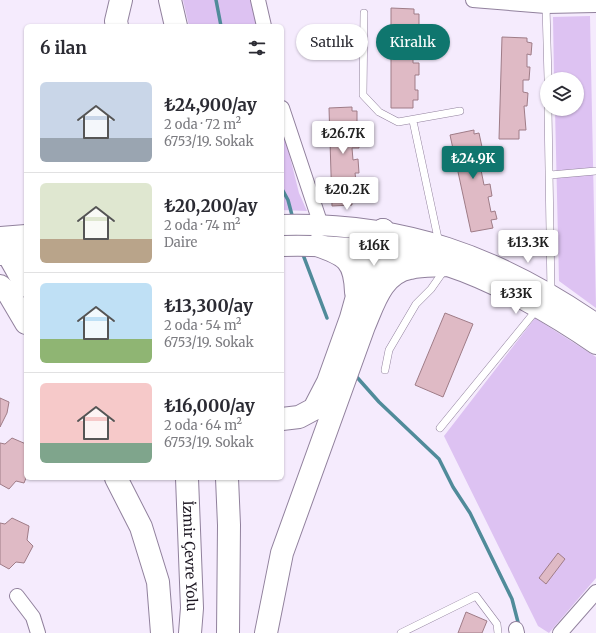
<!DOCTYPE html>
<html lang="tr">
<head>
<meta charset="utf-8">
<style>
  body { margin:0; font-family:Merriweather,serif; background:#f7f7f7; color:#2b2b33; height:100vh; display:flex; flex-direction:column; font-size:15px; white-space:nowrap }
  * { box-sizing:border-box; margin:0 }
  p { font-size:13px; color:#7c7c81 }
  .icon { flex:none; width:22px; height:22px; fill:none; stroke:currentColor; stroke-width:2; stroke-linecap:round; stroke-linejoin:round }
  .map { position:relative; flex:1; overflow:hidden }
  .panel { position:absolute; left:24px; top:24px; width:260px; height:456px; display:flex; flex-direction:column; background:#fff; border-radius:6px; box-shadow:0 1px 3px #0004 }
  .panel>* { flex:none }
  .banner { position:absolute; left:296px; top:24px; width:240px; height:36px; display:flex; gap:8px }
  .controls { position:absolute; left:540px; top:72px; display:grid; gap:8px }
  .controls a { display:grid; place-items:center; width:44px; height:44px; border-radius:50%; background:#fff; box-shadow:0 1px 3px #0004; font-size:20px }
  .price { position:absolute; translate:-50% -34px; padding:0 9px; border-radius:4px; background:#fff; color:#222; font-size:13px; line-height:26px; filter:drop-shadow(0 1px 2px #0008) }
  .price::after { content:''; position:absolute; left:50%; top:24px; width:12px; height:9px; margin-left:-6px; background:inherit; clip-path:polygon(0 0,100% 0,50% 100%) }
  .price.selected { background:#0f766e; color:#fff }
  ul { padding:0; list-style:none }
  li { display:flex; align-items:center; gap:12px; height:100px; padding:0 16px }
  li+li { border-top:1px solid #e1e1e2 }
  li span { display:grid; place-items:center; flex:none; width:112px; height:80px; border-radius:6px; color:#555 }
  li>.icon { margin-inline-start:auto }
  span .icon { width:48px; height:48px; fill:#fffc; stroke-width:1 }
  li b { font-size:17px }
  h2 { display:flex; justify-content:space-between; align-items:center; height:48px; padding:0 16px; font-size:17px }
  .chip { padding:0 14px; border-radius:18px; background:#fff; box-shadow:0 1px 3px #0004; font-size:14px; line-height:36px }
  .chip.selected { background:#0f766e; color:#fff }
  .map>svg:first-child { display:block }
</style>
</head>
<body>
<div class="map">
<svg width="596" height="633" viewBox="0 0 596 633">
  <rect width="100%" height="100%" fill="#f5ebfd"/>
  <path fill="#ddc2f2" d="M 183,0 L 251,0 L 257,26 L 189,26 Z
    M 590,16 L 596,308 L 559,281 L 555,109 L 577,109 L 577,79 L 554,79 L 553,17 Z
    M 282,125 L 299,193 L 307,211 L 282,210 Z
    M 535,318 L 596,357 L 596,578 L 549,633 L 538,626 L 444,436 Z"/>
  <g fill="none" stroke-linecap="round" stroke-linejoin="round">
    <path stroke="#508b9a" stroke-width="3.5" d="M 216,0 L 221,26
      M 282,189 L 288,200 L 293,219
      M 302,252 L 327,318
      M 355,375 L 379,402 L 439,459 L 453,487 L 470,513 L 512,599 L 519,626"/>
  </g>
  <path fill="#dfbac5" stroke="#9f7c87" d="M 391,8 L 414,9 L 414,14 L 419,14 L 419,26 L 414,26 L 414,38 L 418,38 L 418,50 L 413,50 L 413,63 L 419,63 L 419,75 L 415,75 L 415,90 L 418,90 L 418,100 L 413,100 L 413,108 L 391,108 Z
    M 502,37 L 527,38 L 527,42 L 532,43 L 531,55 L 527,54 L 527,67 L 530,67 L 529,80 L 523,80 L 523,92 L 528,93 L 527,106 L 524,106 L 526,130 L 519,130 L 519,139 L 499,139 Z
    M 352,107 L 352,111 L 357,111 L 357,123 L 354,123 L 354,138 L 358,138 L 359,148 L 352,148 L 353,160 L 358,159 L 359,173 L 355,173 L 358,197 L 351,197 L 352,205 L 332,206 L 329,108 Z
    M 474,130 L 474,134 L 479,133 L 482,147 L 479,147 L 481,161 L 485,160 L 487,169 L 481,170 L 484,185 L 490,184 L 492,196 L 488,197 L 491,212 L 495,211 L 497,219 L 491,220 L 493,228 L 471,232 L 450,135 Z
    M 445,313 L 473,324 L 443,397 L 415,385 Z
    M 0,398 L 9,402 L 7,413 L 0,427 Z
    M 12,438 L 26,444 L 26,478 L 24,483 L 16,481 L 9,489 L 0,484 L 0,443 L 5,444 Z
    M 12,518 L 29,526 L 27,540 L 33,546 L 24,563 L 16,562 L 9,569 L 0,564 L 0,523 L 5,524 Z
    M 558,553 L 565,559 L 546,584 L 539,578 Z
    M 466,612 L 487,621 L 482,633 L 458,633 Z"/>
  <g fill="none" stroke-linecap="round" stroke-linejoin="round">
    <g stroke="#91819d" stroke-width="8">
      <path id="lane" d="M 546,6 L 548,79
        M 364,13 L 363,95 L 379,112 L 398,122 L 460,111
        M 548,109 L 551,293
        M 413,121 L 439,243
        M 550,175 L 596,171
        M 385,370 L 389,350 L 416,304 L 431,289 L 445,269
        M 440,428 L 538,308
        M 401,633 L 476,596 L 497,624 L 498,633"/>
    </g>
    <g stroke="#91819d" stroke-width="16">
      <path id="street" d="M 258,0 L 264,26
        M 473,0 L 546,6 L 596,5
        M 282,108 L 321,225
        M 17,596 L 33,617 L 38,633
        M 516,629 L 517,633
        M 560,633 L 596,592"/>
    </g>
    <g stroke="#91819d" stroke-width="22">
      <path id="secondary" d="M 282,225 C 402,222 498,256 596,324
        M 0,237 L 26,235
        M 282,246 C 329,245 366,248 412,258 C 424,260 437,262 448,266 C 497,282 554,315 596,344
        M 0,255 L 26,253"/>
    </g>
    <g stroke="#91819d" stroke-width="24">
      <g id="highway">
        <path d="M 170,0 L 176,26"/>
        <path d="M 117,26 L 116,21 L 121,0"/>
        <path d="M 0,240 L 26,286"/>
        <path d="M 317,245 C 346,255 355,260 356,292"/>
        <path d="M 0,286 L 9,294 L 26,323"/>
        <path d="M 380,290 L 388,253 L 383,230"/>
        <path d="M 282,419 L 299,417 L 314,409 L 328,382 L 351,318 L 363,275 L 368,249 L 383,230"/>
        <path d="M 116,478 L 141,527 L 158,582 L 162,633"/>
        <path id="s1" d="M 187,478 L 192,608 L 190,633"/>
        <path d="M 227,478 L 229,525 L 228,633"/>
        <path d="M 266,633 L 282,553 L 364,326 C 374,303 382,273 410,268 C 422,265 435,266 447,265"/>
      </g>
    </g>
    <use href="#lane" stroke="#fff" stroke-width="7"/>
    <use href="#street" stroke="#fff" stroke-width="14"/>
    <use href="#secondary" stroke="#fff" stroke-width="20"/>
    <use href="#highway" stroke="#fff" stroke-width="22"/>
  </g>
  <g text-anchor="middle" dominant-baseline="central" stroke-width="3" stroke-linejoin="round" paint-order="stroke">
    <g font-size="14" fill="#1c1621" stroke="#f5ebfd">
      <text stroke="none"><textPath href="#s1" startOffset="78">İzmir Çevre Yolu</textPath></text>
    </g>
  </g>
</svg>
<div class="controls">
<a><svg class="icon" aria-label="layers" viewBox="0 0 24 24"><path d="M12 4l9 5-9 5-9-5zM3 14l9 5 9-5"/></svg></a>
</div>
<b class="price" style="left:343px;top:155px">₺26.7K</b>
<b class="price selected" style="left:473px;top:180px">₺24.9K</b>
<b class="price" style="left:347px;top:211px">₺20.2K</b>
<b class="price" style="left:528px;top:264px">₺13.3K</b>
<b class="price" style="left:374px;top:267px">₺16K</b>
<b class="price" style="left:516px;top:315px">₺33K</b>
<div class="banner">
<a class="chip">Satılık</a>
<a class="chip selected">Kiralık</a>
</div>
<section class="panel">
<h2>6 ilan<svg class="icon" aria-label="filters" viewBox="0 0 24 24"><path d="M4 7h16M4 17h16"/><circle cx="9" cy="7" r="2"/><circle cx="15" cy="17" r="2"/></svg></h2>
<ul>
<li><span style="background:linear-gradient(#c9d6e8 70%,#9aa5b1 0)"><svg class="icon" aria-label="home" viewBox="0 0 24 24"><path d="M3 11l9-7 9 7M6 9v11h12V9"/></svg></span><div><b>₺24,900/ay</b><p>2 oda · 72 m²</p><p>6753/19. Sokak</p></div></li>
<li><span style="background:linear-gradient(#dfe7d0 70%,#b9a48a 0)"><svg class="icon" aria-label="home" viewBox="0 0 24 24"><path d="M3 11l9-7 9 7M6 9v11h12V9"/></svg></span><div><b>₺20,200/ay</b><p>2 oda · 74 m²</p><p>Daire</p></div></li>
<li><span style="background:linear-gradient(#bfe0f5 70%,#8fb573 0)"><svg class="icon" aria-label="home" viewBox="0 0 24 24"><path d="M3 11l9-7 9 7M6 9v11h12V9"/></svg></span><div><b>₺13,300/ay</b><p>2 oda · 54 m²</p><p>6753/19. Sokak</p></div></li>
<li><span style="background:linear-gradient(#f6c9c9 75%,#7fa58c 0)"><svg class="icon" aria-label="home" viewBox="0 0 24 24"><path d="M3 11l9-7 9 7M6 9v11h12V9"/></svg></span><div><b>₺16,000/ay</b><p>2 oda · 64 m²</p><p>6753/19. Sokak</p></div></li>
</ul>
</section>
</div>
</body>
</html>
